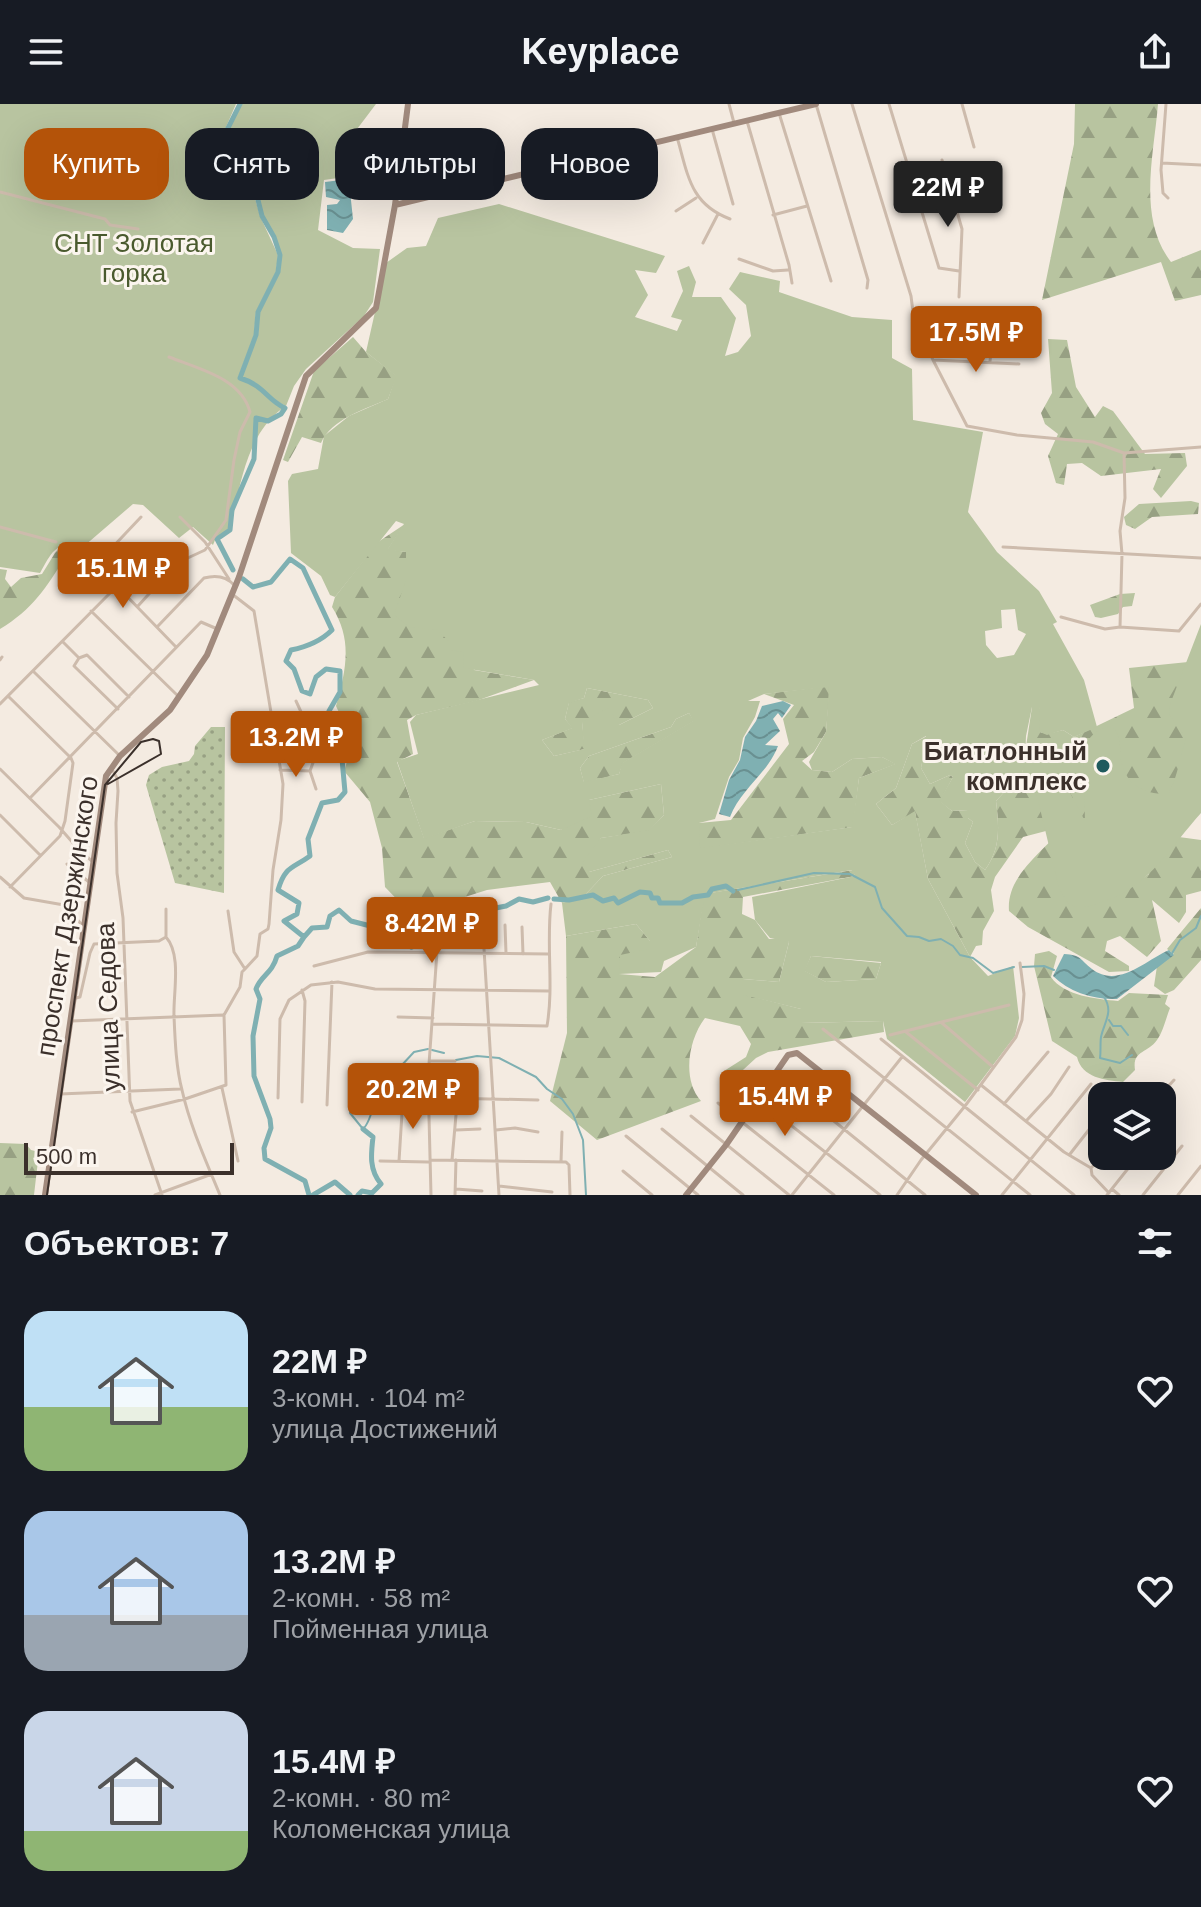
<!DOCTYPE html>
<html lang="ru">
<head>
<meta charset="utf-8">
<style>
  body { margin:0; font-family:Arial,sans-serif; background:#242831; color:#f1f3f6; height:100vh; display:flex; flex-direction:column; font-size:30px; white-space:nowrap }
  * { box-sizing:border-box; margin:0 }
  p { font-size:26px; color:#9ea1a6 }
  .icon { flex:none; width:44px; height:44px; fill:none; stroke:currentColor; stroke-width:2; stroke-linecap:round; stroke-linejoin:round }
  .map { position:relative; height:1091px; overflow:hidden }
  .panel { display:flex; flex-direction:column; background:#171b24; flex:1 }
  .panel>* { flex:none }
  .top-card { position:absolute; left:24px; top:24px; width:800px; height:72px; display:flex; gap:16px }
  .controls { position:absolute; left:1088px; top:978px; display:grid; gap:16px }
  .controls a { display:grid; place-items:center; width:88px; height:88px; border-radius:16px; background:#171b24; box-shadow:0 8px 32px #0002; font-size:40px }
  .scale { position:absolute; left:24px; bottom:20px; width:210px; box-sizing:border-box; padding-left:8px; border:4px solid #3b302b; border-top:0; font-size:22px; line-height:28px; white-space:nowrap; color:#3b302b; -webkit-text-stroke:6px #fbf5ee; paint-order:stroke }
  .price { position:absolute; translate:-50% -68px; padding:0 18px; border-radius:8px; background:#b45309; color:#fff; font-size:26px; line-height:52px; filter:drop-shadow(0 2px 4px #0008) }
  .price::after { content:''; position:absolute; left:50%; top:48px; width:24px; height:18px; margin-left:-12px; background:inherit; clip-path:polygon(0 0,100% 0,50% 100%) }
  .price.on { background:#222; color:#fff }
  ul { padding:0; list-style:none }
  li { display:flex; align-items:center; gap:24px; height:200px; padding:0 24px }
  li span { display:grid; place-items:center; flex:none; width:224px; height:160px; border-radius:24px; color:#555 }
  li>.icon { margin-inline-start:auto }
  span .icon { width:96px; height:96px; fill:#fffc; stroke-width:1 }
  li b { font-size:34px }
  h2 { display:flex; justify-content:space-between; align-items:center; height:96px; padding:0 24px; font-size:34px }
  .pill { padding:0 28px; border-radius:24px; background:#171b24; box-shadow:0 8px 32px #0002; font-size:28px; line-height:72px }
  .pill.on { background:#b45309; color:#fff }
  header { display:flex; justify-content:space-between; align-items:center; height:104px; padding:0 24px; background:#171b24; font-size:36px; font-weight:700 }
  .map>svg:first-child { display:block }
</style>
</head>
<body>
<header><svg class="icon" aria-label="menu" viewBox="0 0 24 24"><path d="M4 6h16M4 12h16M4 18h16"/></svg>Keyplace<svg class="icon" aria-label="share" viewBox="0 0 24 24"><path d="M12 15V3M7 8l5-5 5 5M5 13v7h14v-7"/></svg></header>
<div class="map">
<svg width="1201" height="1091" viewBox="0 0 1201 1091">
  <defs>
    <pattern id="grass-dots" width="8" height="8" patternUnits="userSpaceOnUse" patternTransform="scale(2)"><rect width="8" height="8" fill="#b8c4a0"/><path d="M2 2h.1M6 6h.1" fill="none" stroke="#97a083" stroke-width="1.8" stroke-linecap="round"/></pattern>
    <pattern id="forest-firs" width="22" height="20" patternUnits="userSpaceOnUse" patternTransform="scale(2)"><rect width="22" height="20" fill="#b8c4a0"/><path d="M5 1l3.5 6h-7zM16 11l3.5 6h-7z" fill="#97a083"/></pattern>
    <pattern id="water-waves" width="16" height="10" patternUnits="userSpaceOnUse" patternTransform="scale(2)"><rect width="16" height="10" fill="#7fb0b2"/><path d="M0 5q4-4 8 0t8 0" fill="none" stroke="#699091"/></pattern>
  </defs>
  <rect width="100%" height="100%" fill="#f4ebe1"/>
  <path fill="url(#grass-dots)" d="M 211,623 L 225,623 L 224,789 L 175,779 L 146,681 L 149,671 L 162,663 L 189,657 L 194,650 L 195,642 Z"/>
  <path fill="url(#forest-firs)" d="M 1075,0 L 1158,0 C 1154,51 1137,114 1171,158 L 1201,146 L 1201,191 L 1175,197 L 1161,158 L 1042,196 L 1074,40 Z
    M 353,233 L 366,248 L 397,272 L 388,295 C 366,305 331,315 321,339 L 302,333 L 288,358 L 283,356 L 314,267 Z
    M 1048,235 L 1067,236 L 1076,283 L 1095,313 L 1103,302 L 1113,307 L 1145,350 L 1185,349 L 1187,362 L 1161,394 L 1153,385 L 1161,365 L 1101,372 L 1082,359 L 1067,360 L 1064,381 L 1056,379 L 1048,352 L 1058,330 L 1045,320 L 1041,309 L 1052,289 Z
    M 1191,397 L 1199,399 L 1198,410 L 1152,413 L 1135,425 L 1126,421 L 1124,413 L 1139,400 Z
    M 405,420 L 388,445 L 406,448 L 406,476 L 442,521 L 468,546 L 474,566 L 534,576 L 476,597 L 416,611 L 407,616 L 413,650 L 397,658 L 424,734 L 475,717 L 526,718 L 561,726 L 589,696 L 661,680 L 664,711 L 649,727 L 601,734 L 589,768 L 668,746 L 672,753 L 603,772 L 583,793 L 562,799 L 550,778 L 487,786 L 411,810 L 385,783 L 382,744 L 370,698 L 344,667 C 354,640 348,628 336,602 C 346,566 353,536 332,503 L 335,493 L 378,438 Z
    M 63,441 L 75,441 L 78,447 L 76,451 L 66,452 C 47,483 32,506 0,525 L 0,465 L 7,466 L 5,475 L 11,483 L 21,474 L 42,470 L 55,449 Z
    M 1135,489 L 1132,502 L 1123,503 L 1118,510 L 1101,514 L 1095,513 L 1090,501 L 1120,490 Z
    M 1201,551 L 1201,653 L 1157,714 L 1166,733 L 1147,751 L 1101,718 L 1094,721 L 1140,757 L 1138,762 L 1143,774 L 1149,770 L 1144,761 L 1147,756 L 1179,733 L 1201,736 L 1201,787 L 1186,791 L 1186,808 L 1179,819 L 1152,796 L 1161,837 L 1147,853 L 1120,832 L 1107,837 L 1105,847 L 1129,862 L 1129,867 L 1109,868 L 1028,823 L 1009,807 C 1006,771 1044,747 1065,722 L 1023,733 L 995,773 L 991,786 L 994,807 L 983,827 L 982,841 L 976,842 L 970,853 L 928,775 L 915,708 L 892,721 L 876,700 L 896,684 L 912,640 L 927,632 L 921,664 L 930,680 L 950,671 L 953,673 L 940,697 L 952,707 L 968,706 L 968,714 L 973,718 L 965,739 L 975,758 L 985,766 C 1001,744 999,723 996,697 L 1022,669 L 1032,603 L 1039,603 L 1041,608 L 1040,628 L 1047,630 L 1063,626 L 1074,633 L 1134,604 L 1129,564 L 1188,558 Z
    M 830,582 L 826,628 L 814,648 L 802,657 L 812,666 L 832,668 L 852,655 L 882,653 L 896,660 L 859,674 L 853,723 L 699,745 L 699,719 L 731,716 L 789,640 L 783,615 L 794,601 L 764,590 Z
    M 587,584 L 648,596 L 653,604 L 619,621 L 582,618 L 585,645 L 554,652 L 542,636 L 572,624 L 565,615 L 569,598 L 584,594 Z
    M 689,609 L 694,617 L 623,659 L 619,670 L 584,679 L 580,664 L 589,652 L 671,623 L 676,615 Z
    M 853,766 L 855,772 L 743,793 L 742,810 L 755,816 L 769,835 L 785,835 L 789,838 L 779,878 L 743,875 L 743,890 L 801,905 L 801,919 L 883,917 L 884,928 L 768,948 L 756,954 L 731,977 L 724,974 L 724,967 L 746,953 L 751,940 L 740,922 L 705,914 C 688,936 682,976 701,997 L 597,1036 L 550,997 L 567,929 L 566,832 L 636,820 L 656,844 L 619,870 L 655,873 L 696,843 L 704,790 Z
    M 1201,804 L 1201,856 L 1174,886 L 1165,890 L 1154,882 L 1157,862 L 1174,850 L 1167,845 Z
    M 1049,847 L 1057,852 L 1051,873 C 1064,892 1097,895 1118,897 L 1129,889 L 1168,891 L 1165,900 L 1170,904 C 1166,914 1163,928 1157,936 C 1147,950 1132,946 1135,966 L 1123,978 C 1105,976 1082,974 1077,953 L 1052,937 L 1034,862 L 1035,850 Z
    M 811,852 L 881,859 L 876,875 L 826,878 L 804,867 Z
    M 0,1039 L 26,1040 L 31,1046 L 39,1048 L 34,1091 L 0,1091 Z"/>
  <path fill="#b8c4a0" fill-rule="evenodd" d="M 0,0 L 236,0 L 220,37 L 220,45 L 234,64 L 250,76 L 260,112 L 278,151 L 276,168 L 256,208 L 254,231 L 238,274 C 248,278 261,282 268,291 C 274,297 274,300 283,304 C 246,330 239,386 230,427 L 215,436 L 213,441 L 193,423 L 179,434 L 143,401 L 133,400 L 83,443 L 80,438 C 54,440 52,448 40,469 L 0,463 Z
    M 242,0 L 376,0 L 342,45 L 345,73 L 324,76 L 318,126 L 353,144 L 380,145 L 373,198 L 364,212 L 306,265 L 294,282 L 286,302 C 269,295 263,280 242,273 L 258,231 L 259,209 L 280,167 L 281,151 L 275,131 L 263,111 L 253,71 L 236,62 L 232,49 L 224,44 L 227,29 Z
    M 499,100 L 665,152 L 656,169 L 635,166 L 648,191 L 635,213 L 677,227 L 682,216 L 671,213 L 683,187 L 677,167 L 689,162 L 696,178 L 692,193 L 721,193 L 736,214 L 725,252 L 738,248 L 751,232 L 746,201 L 729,185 L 740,168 L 780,177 L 779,188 L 852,213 L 892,216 L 892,254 L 912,265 L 913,316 L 983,328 L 968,408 L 997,448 L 1039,487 L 1057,518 L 1053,520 L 1084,576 L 1097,623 L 1074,633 L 1063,626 L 1047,631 L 1040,628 L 1039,603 L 1032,603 L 1026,632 L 1025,654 L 1031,648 L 1042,648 L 1051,653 L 1085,717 L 1083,647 C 1088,633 1094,628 1108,622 L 1115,625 C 1121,637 1120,644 1121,656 C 1125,681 1146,691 1168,690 C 1176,679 1181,649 1186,634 L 1170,612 L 1169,603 L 1201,520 L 1201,709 C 1171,742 1150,782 1105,797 C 1091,802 1083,805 1069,801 L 1059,784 L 1037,692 L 1024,662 L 1022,669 L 996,697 C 999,723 1001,744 985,766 L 975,758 L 965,739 L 973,718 L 968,714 L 968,706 L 952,707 L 939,697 L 953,673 L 950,671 L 930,680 L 921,664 L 926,632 L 912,640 L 896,684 L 876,700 L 892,721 L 915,707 L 928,775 L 970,853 L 988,872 L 1013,862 L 1019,914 L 1015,932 L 965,998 L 887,935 L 883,917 L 801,919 L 801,905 L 743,891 L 743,875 L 779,878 L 789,838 L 770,834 L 755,816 L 752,793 L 855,772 L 852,766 L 705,790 L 696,843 L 664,857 L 661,868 L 619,870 L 620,851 L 649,845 L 650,837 L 636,820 L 566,832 L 562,799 L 583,793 L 603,772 L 672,753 L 668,746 L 589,768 L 582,759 L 601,734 L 649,726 L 664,711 L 661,680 L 589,696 L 592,712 L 561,726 L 526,718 L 475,717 L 424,735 L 397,657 L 418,650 L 410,618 L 416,611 L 539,581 L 534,576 L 464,564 L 463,548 L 450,546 L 450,539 L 438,526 L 409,523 L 394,511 L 406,476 L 406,448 L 387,446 L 404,420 L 396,417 L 335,493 L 330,491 L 321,472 L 291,449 L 288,377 L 292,370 L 318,365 L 324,332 L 349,312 L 388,295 L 396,272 L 366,248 L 386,159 L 407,144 L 426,142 L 438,114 ZM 1015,505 L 1018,526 L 1026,530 L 1014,551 L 997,554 L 986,541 L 985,527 L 1002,524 L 1001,506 ZM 829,583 L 826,628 L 809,658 L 812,666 L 832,668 L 852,655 L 882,653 L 895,660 L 859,674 L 852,723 L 700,744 L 699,719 L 715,715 L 729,673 L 739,656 L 743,634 L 755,613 L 760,597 L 748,597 L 764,590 ZM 587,584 L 648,596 L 653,604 L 619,621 L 608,604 L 582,618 L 584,645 L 554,652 L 542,636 L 573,624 L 565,615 L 569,599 L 584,594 ZM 689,609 L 693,617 L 622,659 L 619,670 L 584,678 L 580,664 L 589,652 L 671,623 L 676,615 ZM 811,852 L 881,858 L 881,859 L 876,875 L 826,878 L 805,867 Z"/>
  <path fill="url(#water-waves)" d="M 341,76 L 350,87 L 353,115 L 343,129 L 327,126 L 327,101 L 337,100 L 340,96 L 326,93 L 325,78 Z
    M 783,597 L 791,601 L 782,614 L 778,609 L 773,615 L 780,627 L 765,641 L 778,642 C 768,669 741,685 730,713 L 719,710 L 729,676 L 740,656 L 745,633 L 756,617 L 762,602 Z
    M 1169,846 L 1174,851 L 1117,895 C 1094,896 1069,888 1053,872 L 1064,850 C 1082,851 1080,856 1092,865 C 1118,885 1146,856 1169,846 Z"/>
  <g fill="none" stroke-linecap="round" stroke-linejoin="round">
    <path stroke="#7fb0b2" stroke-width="2" d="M 738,786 L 814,769 L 850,770 L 875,783 L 882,804 L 907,832 L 919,833 L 929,837 L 941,835 L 953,842 L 960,851 L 973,854 L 993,869 L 1014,863
      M 1171,851 L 1180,836 L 1196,824 L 1201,812
      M 1022,863 L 1044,862 L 1054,866
      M 1104,893 C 1114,908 1104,918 1101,933 C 1100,940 1101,947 1100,954 L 1120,959 L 1132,951
      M 1109,916 L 1113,922 L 1121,922 L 1128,931
      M 432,946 L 444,949
      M 456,956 L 477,952 L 499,954 L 536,973 L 547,985 L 562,995 L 573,1010 L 583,1036 L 586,1091
      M 380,965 C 380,978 372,1017 363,1025 L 350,1009 L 352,979 L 368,967 L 401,962 L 414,948 L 428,945"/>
    <path stroke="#7fb0b2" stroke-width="5" d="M 233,466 L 217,435 L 230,426 L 232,406 L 254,355 L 256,314 L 268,317 L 281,310 L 285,304 C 267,296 265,282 240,274 L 256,231 L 258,208 L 278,168 L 280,151 L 274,133 L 262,112 L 252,72 L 235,63 L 232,51 L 223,45 L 225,30 L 240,0
      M 243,475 L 253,483 L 271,478 L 290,455 L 303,464 L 332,526 C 321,537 306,543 291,546 L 286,557 L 294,565 L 302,587 L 310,590 L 316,573 L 326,565 L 340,567 L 340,588 L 329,607 L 332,626 L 340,633 L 345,688 L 338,696 L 322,699 L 308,735 L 310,752 C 292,765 285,762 278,786 L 299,799 L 297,810 L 284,817 L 304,833 L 298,842 L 277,852 C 272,870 261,871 256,885 L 260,895 L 253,932 L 254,972 L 270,1015 L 271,1024 L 264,1044 L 265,1055 L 305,1077 L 309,1091
      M 554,795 L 569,796 L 593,791 L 603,797 L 614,794 L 618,799 L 640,788 L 650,789 L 652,794 L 658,794 L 660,799 L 682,799 L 693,793 L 708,791 L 712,785 L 726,782 L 733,787
      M 304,833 L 312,824 L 327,823 L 330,812 L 339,806 L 351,817 L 386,826 L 411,843
      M 412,843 L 450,828 L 475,808 L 506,802 L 519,795 L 533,798 L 548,794
      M 313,1091 L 335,1078 L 350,1091
      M 358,1091 L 362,1087 L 372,1089 L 381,1080 C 369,1066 371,1050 373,1033 L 363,1025"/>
    <path stroke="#cdbbac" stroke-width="3" d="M 729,0 L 734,19
      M 816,0 L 868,176 L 867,184
      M 852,0 L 911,192 L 913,208 L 933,256 L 967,322 L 1017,331 L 1093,338 L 1124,349 L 1201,343
      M 889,0 L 939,164 L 959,167
      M 962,0 L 974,43
      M 1166,0 L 1161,66 L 1163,89 L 1168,94
      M 779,9 L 831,177
      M 747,17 L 789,161 L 792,179
      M 712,25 L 733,100
      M 677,33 C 688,71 690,100 730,115
      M 942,56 L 962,125 L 959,193
      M 1162,59 L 1201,61
      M 0,88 L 105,115 L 110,121 L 138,125
      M 676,107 L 696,94
      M 773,111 L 807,102
      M 703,139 L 718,110
      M 739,155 L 773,167 L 788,166
      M 933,256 L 1019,260
      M 990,257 L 994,223
      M 180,413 L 205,438 L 229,475
      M 0,423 L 56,438
      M 1003,443 L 1201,454
      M 87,451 L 176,543
      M 74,484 L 141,413
      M 232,490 L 254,507 L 283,680 L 281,716 L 273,766 L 269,820 L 268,825 L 260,830 L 257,852 L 245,865
      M 138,502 L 177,459 L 205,446 L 226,416 L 234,356 L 240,328 L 250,308 C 241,274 199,265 169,253
      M 91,507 L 177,591
      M 1061,513 L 1105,525 L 1120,523 L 1122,450 L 1120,427 L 1125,394 L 1124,349
      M 158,522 L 204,474 C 215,471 226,472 234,481
      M 1120,523 L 1179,527 L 1201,500
      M 63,538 L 79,554
      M 79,554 L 74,562 L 118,605
      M 79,554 L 87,551 L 129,593
      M 0,556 L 2,553
      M 34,568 L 120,652
      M 8,592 L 71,654 L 73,659 L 65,717 L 60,732 L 10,783
      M 296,597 L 308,623 L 314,656 L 310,667 L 316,685
      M 0,600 L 117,482
      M 0,665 L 59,723 L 81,748 L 92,757
      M 280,666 L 310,667
      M 113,667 L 117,674 L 118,687 L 116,719 L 117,769 L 123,814 L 130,997 L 162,1091
      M 30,694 L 201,518 L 215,524
      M 0,711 L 40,751
      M 67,760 L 89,778
      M 0,773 L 24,794 L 64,801 L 84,823
      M 166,805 L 166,833
      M 482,812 L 499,1091
      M 505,821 L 506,849
      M 522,823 L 523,850
      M 314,862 L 368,848 L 548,850
      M 302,886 L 305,897 L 302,998
      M 76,894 L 80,893 L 90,849 L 94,840 L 159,837 L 166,833 C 182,851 173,889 174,912 C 175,935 176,963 182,986 C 190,1022 206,1057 220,1091
      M 398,913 L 433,914
      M 71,917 L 223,911
      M 942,919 L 993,963
      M 432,920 L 547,922 C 554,882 546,841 551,800
      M 823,925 L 1030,1091
      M 906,928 L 978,986
      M 890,931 L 1009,901
      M 881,935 L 1074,1091
      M 429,957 L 455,957
      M 776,970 L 925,1091
      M 737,979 L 880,1091
      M 981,981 L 1064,1048 L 1091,1064 L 1092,1071 L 1109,1089
      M 222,984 L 238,1057
      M 60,990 L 180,985
      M 278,994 L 280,915 L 289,896 L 311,881 L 338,878 L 375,885 L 549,887
      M 718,999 L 834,1091
      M 1004,1000 L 1048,948
      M 327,1001 L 332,878
      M 132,1008 L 185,995 L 226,981 L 224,911 L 240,883 L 242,868 L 245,865 L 234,848 L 228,807
      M 691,1012 L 789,1091
      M 1162,1013 L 1168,1001 L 1163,988 L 1174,976
      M 1027,1016 L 1051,990 L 1069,963
      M 662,1025 L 743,1091
      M 456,1026 L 480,1025
      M 496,1026 L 515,1024 L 538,1028
      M 626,1032 L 698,1091
      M 1070,1050 L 1102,1009
      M 430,1056 L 566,1058 L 569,1061 L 570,1091
      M 452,1056 L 456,1011
      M 380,1057 L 428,1058
      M 399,1057 L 403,993 L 538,996
      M 561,1058 L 562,1028
      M 1092,1063 L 1104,1052
      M 623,1067 L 652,1091
      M 499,1082 L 552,1088
      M 456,1085 L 482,1087
      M 1112,1085 L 1119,1091
      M 155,1091 L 212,1070
      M 431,1091 L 428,974 L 437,848
      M 455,1091 L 456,1056
      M 792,1091 L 902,953
      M 897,1091 L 921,1056 L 965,1002 L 1016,933 L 1022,916 L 1024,890 L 1020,859
      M 1002,1091 L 1091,980
      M 1107,1091 L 1138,1052
      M 1143,1091 L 1182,1042
      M 1178,1091 L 1201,1062"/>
    <path stroke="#a18a7d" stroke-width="6" d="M 395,101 L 816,0
      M 45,1091 L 106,672 L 120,652 L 170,606 L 207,551 L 239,473 L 306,272 L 376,204 L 395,101 L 408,0
      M 686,1091 L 726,1041 L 788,951 L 797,949 L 976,1091"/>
    <path stroke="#3b302b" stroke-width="2" d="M 47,1091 L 105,681 L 141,638 L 153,635 L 159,637 L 161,650 L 108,680"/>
  </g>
  <circle fill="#1f5a5e" stroke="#fbf5ee" stroke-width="3" cx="1103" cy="662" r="8"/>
  <g text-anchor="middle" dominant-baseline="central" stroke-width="6" stroke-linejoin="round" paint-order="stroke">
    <g font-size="26" fill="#4a5a2e" stroke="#fbf5ee">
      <text x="134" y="139">СНТ Золотая<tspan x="134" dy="30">горка</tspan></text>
    </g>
    <g font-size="26" font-weight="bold" fill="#3b302b" stroke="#fbf5ee" text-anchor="end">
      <text x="1087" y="647">Биатлонный<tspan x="1087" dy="30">комплекс</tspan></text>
    </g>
    <g font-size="26" fill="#3b302b" stroke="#fbf5ee">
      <text transform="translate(67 812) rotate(-81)">проспект Дзержинского</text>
      <text transform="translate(108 903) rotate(-92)">улица Седова</text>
    </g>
  </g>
</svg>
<div class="controls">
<a><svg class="icon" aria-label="layers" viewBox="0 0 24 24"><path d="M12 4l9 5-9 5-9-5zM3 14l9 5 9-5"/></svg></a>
</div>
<div class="scale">500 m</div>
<b class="price on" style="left:948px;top:125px">22M ₽</b>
<b class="price" style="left:976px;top:270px">17.5M ₽</b>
<b class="price" style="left:123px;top:506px">15.1M ₽</b>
<b class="price" style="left:296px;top:675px">13.2M ₽</b>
<b class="price" style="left:432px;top:861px">8.42M ₽</b>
<b class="price" style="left:413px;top:1027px">20.2M ₽</b>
<b class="price" style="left:785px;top:1034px">15.4M ₽</b>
<div class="top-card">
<a class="pill on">Купить</a>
<a class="pill">Снять</a>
<a class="pill">Фильтры</a>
<a class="pill">Новое</a>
</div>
</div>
<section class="panel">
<h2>Объектов: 7<svg class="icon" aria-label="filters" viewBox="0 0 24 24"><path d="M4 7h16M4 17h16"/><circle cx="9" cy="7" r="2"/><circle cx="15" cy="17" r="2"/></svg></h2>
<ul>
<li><span style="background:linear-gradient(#bfe0f5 60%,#8fb573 0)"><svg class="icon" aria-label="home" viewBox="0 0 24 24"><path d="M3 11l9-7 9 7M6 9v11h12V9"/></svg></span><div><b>22M ₽</b><p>3-комн. · 104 m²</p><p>улица Достижений</p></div><svg class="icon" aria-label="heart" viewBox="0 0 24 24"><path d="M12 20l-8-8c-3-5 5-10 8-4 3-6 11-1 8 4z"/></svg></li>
<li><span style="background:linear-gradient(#a9c7e8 65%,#9aa5b1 0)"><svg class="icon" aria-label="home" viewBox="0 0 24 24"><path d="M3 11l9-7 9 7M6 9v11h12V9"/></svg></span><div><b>13.2M ₽</b><p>2-комн. · 58 m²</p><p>Пойменная улица</p></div><svg class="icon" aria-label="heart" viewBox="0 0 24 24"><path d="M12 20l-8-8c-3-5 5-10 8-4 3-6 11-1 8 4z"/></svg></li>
<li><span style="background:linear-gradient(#c9d6e8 75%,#8fb573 0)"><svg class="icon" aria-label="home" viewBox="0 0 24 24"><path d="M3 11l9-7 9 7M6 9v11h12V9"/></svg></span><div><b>15.4M ₽</b><p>2-комн. · 80 m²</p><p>Коломенская улица</p></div><svg class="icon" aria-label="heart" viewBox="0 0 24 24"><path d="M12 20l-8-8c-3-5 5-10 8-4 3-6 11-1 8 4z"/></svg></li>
</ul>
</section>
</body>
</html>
